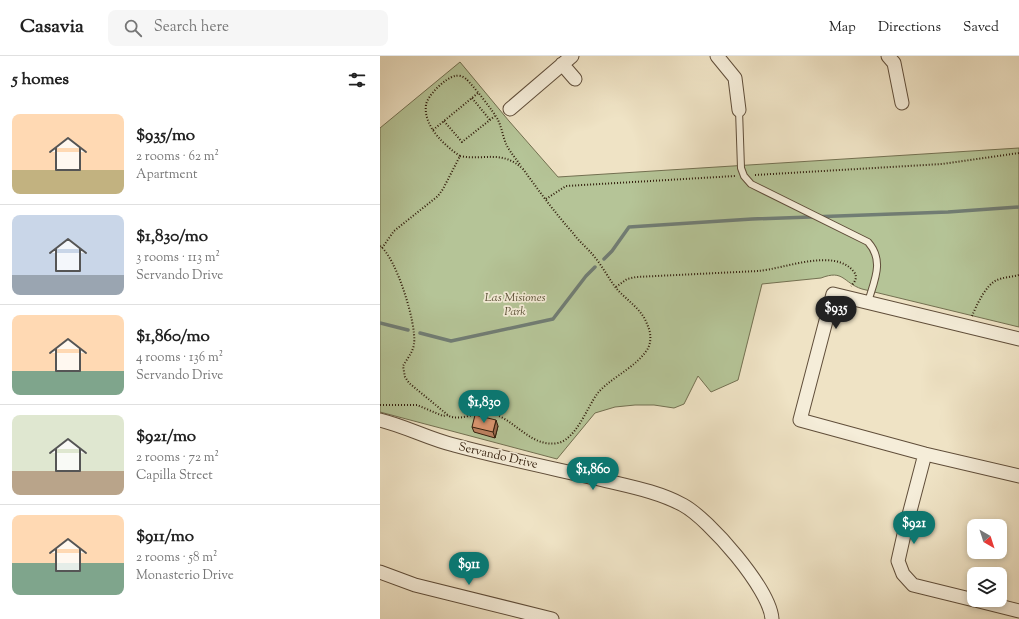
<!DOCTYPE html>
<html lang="en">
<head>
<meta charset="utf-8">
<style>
  body { margin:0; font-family:"Sorts Mill Goudy",serif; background:#f6f6f6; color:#222; height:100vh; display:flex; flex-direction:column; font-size:15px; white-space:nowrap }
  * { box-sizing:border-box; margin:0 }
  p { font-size:13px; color:#767676 }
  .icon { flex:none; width:22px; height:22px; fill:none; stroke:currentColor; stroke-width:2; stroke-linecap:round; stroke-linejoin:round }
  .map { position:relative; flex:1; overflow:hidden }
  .sheet { display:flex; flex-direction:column; background:#fff; width:380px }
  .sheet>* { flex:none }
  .needle { width:26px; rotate:141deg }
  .controls { position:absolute; left:587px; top:463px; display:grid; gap:8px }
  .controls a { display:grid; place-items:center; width:40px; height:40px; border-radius:8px; background:#fff; box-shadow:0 2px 6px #0003; font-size:20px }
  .price { position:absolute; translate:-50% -34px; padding:0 9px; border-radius:14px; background:#0f766e; color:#fff; font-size:13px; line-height:26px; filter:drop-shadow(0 1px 2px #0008) }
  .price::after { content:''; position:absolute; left:50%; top:24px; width:12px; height:9px; margin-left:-6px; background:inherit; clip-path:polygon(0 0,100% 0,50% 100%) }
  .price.on { background:#222; color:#fff }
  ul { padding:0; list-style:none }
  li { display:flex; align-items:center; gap:12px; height:100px; padding:0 12px }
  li+li { border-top:1px solid #e0e0e0 }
  li span { display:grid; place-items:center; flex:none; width:112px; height:80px; border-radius:8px; color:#555 }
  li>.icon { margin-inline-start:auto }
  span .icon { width:48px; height:48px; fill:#fffc; stroke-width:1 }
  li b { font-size:17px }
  h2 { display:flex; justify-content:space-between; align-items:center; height:48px; padding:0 12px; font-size:17px }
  header { display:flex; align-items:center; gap:24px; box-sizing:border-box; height:56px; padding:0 20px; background:#fff; border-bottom:1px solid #e0e0e0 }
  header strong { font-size:19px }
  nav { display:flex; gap:22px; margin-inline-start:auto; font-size:14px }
  .search { width:280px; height:36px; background:#f6f6f6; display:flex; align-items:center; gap:10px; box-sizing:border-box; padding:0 14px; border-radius:8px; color:#767676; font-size:15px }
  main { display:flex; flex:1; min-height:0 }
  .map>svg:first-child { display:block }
</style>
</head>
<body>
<header>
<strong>Casavia</strong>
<div class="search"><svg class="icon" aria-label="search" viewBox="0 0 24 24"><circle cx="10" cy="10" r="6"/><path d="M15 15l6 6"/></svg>Search here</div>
<nav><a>Map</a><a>Directions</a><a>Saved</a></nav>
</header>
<main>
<section class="sheet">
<h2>5 homes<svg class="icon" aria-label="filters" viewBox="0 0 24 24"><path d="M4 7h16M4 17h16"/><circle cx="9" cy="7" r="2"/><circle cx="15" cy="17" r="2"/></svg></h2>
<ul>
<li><span style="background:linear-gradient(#ffd9b3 70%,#c2b280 0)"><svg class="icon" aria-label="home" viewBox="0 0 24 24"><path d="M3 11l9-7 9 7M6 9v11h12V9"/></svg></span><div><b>$935/mo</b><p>2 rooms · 62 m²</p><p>Apartment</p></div></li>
<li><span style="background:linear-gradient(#c9d6e8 75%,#9aa5b1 0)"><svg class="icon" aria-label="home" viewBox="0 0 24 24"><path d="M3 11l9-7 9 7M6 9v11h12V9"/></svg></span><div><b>$1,830/mo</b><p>3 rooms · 113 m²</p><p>Servando Drive</p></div></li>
<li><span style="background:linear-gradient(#ffd9b3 70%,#7fa58c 0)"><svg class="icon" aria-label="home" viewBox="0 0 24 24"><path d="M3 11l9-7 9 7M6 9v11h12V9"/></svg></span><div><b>$1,860/mo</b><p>4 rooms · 136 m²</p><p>Servando Drive</p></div></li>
<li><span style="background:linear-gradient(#dfe7d0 70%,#b9a48a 0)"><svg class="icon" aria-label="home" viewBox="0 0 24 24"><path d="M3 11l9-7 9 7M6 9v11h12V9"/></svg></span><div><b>$921/mo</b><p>2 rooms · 72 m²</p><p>Capilla Street</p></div></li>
<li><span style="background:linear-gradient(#ffd9b3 60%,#7fa58c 0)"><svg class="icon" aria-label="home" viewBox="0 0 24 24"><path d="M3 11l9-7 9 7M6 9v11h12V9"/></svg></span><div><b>$911/mo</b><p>2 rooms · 58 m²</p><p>Monasterio Drive</p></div></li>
</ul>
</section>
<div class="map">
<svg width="639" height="563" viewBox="0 0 639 563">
  <rect width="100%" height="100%" fill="#efe3c5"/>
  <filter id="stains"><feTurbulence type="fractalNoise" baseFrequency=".005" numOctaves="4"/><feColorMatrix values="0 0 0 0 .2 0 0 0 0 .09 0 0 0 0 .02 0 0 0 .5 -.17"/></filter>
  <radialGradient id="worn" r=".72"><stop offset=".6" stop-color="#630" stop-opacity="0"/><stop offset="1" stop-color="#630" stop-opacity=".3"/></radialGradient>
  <path fill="#b5c497" stroke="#737051" d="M 80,6 L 129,65 L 178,121 L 639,92 L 639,271 L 482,233 C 463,227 464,213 441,222 L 382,228 L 358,324 L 331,336 L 318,320 L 304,348 L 294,352 L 274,349 L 255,349 L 235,351 L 215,357 L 177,403 L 0,356 L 0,72 Z"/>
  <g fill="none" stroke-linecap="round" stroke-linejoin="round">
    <path stroke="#717d74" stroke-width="3.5" d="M 224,203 L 232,195 L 249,171 L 372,163 L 568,156 L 639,151
      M 0,267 L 28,274
      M 40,277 L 71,285 L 173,263 L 206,220 L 215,211"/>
    <g stroke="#604e3a" stroke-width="8">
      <path id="lane" d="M 359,54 L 361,112 L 364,120 L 371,128 L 488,186 C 505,205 494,225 488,246"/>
    </g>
    <g stroke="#604e3a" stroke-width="15">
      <path id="street" d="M 337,0 L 355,22 L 359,54
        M 508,0 L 514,7 L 522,47
        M 182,8 L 195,23
        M 130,53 L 192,0
        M 639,283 L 453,238 L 420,364 L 545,398 L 639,420
        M 0,364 C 25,370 49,383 74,389 C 122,402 171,412 219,423 C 247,430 277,435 303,449 C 329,463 390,533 392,563
        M 545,398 L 525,474 L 518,505 L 523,518 L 533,529 L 594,544
        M 0,516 L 35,529 L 172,563
        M 595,544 L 639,555"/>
    </g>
    <path stroke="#311d0b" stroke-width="2" stroke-dasharray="1 2" stroke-linecap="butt" d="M 92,42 L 110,64
      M 64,65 L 82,86 L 115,60
      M 53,74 L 98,37
      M 375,119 L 562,108 L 639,97
      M 166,143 L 186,130 L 355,120
      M 0,190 C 16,201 37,268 34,288 C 33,296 27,303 23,310 L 25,321 L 29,327 L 69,360 C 83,366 99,353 114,358 C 136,365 152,392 178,387 C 196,383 207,352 217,338 C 231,321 254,313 267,294 C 272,286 271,276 267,268 C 262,253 246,244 236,232 C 229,223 224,213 217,204 C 210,194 200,187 193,177 C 175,157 159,135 143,113 C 121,93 105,105 80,100
      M 2,192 L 14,175 L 58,140 L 63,133 L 80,100 C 65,90 43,70 46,49 C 47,40 65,22 75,20 C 78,19 83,20 86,23 C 92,28 114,56 118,64 C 122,72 123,82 127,90 C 131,97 136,103 141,110
      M 236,231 L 247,223 L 256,221 L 378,215 C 404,213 455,191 474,216 C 478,221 475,226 471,230
      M 592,260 C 597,248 606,229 617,224 C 624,221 632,221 639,219
      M 0,349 L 37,349 L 63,360 L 68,359"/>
    <use href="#lane" stroke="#f5edd9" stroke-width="6"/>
    <use href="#street" stroke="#f5edd9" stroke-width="13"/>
  </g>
  <path fill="#bd8261" stroke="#311d0b" d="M 118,370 L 115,382 L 94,376 L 92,371 Z"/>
  <path fill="#9a6a4f" stroke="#311d0b" d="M 116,364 L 118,370 L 115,382 L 113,376 Z"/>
  <path fill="#dc9771" stroke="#311d0b" d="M 95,359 L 116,364 L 113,376 L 92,371 Z"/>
  <g text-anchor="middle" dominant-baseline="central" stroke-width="3.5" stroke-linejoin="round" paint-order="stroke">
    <g font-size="12" font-style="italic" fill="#594f35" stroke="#f5edd9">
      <text x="135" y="242">Las Misiones<tspan x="135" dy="14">Park</tspan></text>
    </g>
    <g font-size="12" fill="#311d0b" stroke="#f5edd9">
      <text transform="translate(118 400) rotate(13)">Servando Drive</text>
    </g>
  </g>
  <rect width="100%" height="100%" filter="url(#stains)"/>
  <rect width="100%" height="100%" fill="url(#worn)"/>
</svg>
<div class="controls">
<a><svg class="needle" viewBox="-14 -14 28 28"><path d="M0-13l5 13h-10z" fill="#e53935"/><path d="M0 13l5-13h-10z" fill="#767676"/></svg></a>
<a><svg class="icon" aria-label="layers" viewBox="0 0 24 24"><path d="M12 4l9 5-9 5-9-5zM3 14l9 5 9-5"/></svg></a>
</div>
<b class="price on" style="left:456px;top:274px">$935</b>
<b class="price" style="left:104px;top:368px">$1,830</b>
<b class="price" style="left:213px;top:435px">$1,860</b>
<b class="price" style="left:534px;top:489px">$921</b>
<b class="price" style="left:89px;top:530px">$911</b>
</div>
</main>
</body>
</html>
